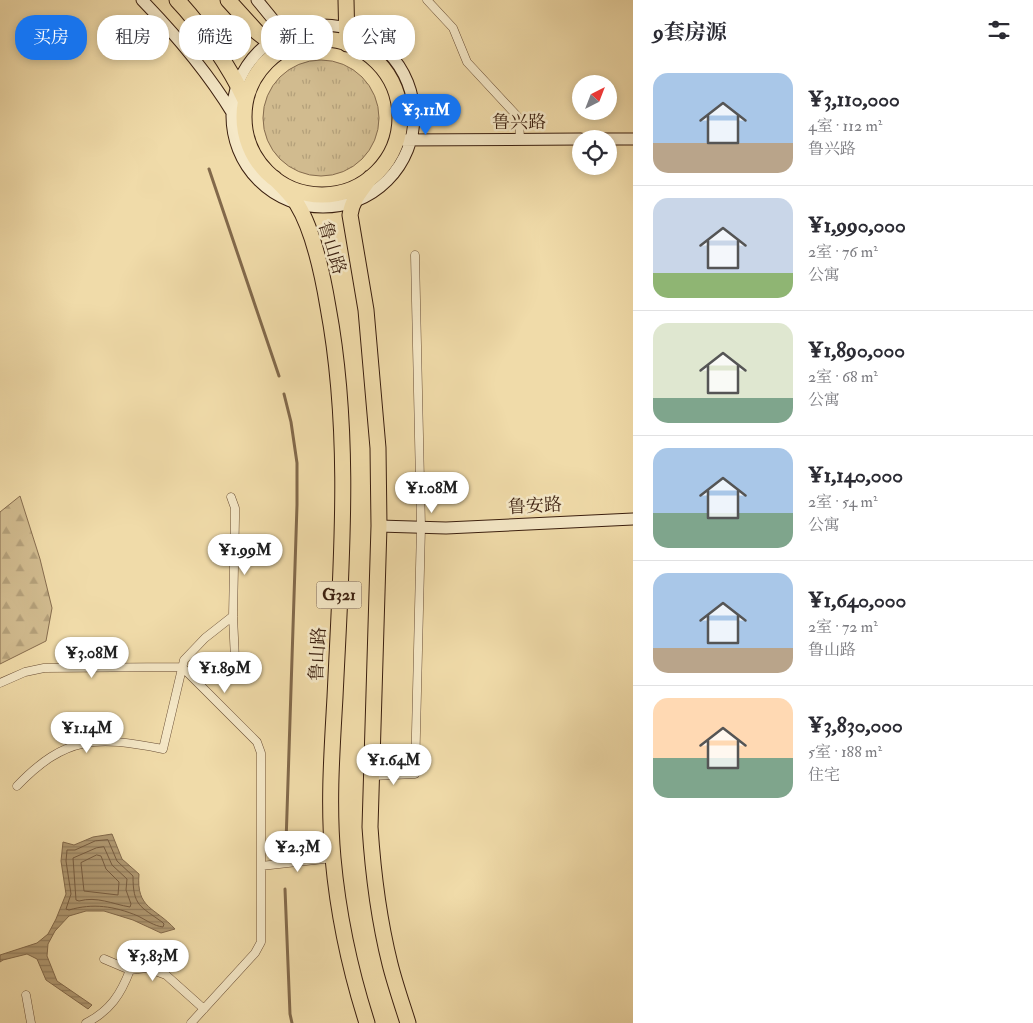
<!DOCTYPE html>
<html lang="zh">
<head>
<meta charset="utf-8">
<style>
  body { margin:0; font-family:"IM FELL Double Pica","Noto Serif SC",serif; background:#f7f7f7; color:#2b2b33; height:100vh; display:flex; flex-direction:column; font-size:19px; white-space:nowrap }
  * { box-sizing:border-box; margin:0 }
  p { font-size:16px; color:#7c7c81 }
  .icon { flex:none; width:28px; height:28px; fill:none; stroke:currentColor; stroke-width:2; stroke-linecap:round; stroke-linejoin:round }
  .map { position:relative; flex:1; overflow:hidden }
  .panel { display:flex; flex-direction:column; background:#fff; width:400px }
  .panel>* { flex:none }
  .guide { position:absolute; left:15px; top:15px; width:475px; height:45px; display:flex; gap:10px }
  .needle { width:32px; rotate:42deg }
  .controls { position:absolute; left:572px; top:75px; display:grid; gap:10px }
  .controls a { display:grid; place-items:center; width:45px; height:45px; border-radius:50%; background:#fff; box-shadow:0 2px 8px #0003; font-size:25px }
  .price { position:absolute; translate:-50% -42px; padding:0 11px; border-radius:18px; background:#fff; color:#222; font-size:16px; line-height:32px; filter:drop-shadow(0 1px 2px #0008) }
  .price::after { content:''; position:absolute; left:50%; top:30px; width:15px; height:11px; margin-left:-8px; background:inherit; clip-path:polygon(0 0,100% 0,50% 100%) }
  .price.active { background:#1a73e8; color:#fff }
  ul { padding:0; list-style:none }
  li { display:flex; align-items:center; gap:15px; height:125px; padding:0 20px }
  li+li { border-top:1px solid #e1e1e2 }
  li span { display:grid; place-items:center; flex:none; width:140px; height:100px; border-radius:15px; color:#555 }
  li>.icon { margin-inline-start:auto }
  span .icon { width:60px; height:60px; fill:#fffc; stroke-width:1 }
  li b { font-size:21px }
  h2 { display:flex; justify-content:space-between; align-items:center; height:60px; padding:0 20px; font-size:21px }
  .chip { padding:0 18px; border-radius:20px; background:#fff; box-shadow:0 2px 8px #0003; font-size:18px; line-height:45px }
  .chip.active { background:#1a73e8; color:#fff }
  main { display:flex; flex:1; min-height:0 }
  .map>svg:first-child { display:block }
</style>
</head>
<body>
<main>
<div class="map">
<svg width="633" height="1023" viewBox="0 0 633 1023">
  <defs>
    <pattern id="grass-tufts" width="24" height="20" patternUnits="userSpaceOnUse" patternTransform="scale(1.25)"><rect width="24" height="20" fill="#d1bb8f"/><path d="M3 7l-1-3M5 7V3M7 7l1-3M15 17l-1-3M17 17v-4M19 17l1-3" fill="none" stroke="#b4a07a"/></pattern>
    <pattern id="forest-firs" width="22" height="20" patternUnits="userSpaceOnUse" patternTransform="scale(1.25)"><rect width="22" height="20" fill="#d1bb8f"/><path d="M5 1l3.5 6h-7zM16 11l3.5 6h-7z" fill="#b4a07a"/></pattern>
    <pattern id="water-rules" width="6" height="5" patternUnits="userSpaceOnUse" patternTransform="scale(1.25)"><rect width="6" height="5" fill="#b29b74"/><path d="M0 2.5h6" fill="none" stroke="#927e5e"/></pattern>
  </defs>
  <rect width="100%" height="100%" fill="#f0dba9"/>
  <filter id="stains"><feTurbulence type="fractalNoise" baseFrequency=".004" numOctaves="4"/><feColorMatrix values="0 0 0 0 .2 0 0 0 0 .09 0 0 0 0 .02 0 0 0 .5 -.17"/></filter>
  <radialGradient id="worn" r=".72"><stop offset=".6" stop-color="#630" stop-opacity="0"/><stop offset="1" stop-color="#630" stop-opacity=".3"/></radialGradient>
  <path fill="url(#grass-tufts)" stroke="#866c4e" d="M263 118a58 58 0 1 1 116 0a58 58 0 1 1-116 0Z"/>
  <path fill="url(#forest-firs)" stroke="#866c4e" d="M 20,496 L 40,559 L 52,608 L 46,641 L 0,664 L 0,512 Z"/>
  <path fill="url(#water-rules)" stroke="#82694b" d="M 112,834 L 122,859 L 139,874 C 136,909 155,907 175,929 L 161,933 L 133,920 L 104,911 L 86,911 L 69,916 L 55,931 L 48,944 L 47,956 L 57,981 L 92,1005 L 88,1009 L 46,980 L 37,959 L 27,954 L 3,960 L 0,962 L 0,955 L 37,943 L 48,934 L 56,919 L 66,894 L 61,861 L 63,842 L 74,845 L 93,837 Z"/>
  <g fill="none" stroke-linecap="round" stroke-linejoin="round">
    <path stroke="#765c41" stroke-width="1" d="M 108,840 L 117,861 L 133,876 C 133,906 140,906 162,922 L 164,924 L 163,927 C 154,926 146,920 138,916 C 114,906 93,903 69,910 L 66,909 L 71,894 L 66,861 L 67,850 L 75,850 L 95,841 Z
      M 104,847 L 112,865 L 127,879 L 126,890 L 131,904 L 130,907 C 112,904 97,896 79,901 L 76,900 L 73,858 L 96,848 Z
      M 97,855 L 101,856 L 106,869 L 119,882 L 118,895 L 84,891 L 81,863 Z"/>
    <path stroke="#82694b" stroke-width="3" d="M 209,169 L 279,376
      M 284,394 L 291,422 L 297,463 L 297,505 L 286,843
      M 285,889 L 290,1014 L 292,1023"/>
    <g stroke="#684d35" stroke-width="9">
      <path id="street" d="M 427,0 L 453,28 L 467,62 L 519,118 L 520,140
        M 231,497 L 235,508 L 235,518 L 233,616 L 235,660
        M 0,683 L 25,672 L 44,668 L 182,667 L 257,742 L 261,753 L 261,942 L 255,953 L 191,1023
        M 371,776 L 415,774 L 421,527 L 415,255
        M 17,786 C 66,735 97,736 163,749 L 184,660 L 205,638 L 233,616
        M 261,866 L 333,858
        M 104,959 L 130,970 L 147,968 L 166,975 L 204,1009
        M 26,995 L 31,1023
        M 86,1023 C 110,1011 121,994 130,970"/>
    </g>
    <g stroke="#3a1e0e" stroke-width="13">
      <path id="secondary" d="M 142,0 C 175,34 208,73 233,114
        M 257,0 L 284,33
        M232 116a91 91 0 1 1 182 0a91 91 0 1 1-182 0Z
        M 593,139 L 633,139
        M 396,140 L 581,139
        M 379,526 L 446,528 L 633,519"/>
    </g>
    <g stroke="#3a1e0e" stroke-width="17">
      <path id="highway" d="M 177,0 C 201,25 231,69 245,100
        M 228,0 L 257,32 L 270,42 L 290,46
        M 346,0 L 347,44
        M244 117a78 78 0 1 1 156 0a78 78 0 1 1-156 0Z
        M 274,178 C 282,186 291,194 297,204 C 313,230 323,277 328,307 C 352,436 341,567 335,697 C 332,750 328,804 333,858 C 338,913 350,970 367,1023
        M 370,178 C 361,190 352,200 350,215 L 366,310 L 378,448 L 379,526 L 370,827 C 373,873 379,920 390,964 C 395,984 402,1004 408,1023"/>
    </g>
    <use href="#street" stroke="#f5e8c7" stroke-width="8"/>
    <use href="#secondary" stroke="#f5e8c7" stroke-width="11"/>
    <use href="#highway" stroke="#f0dba9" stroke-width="15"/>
  </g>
  <g text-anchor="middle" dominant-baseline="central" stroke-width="5" stroke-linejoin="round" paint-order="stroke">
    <rect fill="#f5e8c7" stroke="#725b46" stroke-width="1" x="316.5" y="581.5" width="45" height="27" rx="4"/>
    <g font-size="16" font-weight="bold" fill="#3a1e0e">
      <text x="339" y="595">G321</text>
    </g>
    <g font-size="18" fill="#3a1e0e" stroke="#f5e8c7">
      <text x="519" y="122">鲁兴路</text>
      <text transform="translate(332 248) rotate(73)">鲁山路</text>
      <text transform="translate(535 506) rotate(-3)">鲁安路</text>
      <text transform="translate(318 654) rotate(-87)">鲁山路</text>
    </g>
  </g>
  <rect width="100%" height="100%" filter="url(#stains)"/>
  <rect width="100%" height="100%" fill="url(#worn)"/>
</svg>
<div class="controls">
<a><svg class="needle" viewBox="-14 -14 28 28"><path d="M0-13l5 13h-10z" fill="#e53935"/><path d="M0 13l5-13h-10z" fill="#7c7c81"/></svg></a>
<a><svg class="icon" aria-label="locate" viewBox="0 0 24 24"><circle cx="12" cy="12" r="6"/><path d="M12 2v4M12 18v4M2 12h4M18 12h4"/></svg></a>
</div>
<b class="price active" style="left:426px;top:136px">¥3.11M</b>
<b class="price" style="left:432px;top:514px">¥1.08M</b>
<b class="price" style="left:245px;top:576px">¥1.99M</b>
<b class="price" style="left:92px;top:679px">¥3.08M</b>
<b class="price" style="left:225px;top:694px">¥1.89M</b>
<b class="price" style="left:87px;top:754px">¥1.14M</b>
<b class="price" style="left:394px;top:786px">¥1.64M</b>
<b class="price" style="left:298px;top:873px">¥2.3M</b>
<b class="price" style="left:153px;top:982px">¥3.83M</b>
<div class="guide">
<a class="chip active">买房</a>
<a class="chip">租房</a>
<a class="chip">筛选</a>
<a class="chip">新上</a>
<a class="chip">公寓</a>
</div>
</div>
<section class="panel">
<h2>9套房源<svg class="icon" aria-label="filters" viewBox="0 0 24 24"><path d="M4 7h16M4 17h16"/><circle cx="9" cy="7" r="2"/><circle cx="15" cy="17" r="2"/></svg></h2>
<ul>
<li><span style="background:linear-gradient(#a9c7e8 70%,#b9a48a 0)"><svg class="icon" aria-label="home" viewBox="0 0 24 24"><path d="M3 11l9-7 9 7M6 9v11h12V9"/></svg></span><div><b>¥3,110,000</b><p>4室 · 112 m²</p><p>鲁兴路</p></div></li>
<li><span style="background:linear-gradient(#c9d6e8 75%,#8fb573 0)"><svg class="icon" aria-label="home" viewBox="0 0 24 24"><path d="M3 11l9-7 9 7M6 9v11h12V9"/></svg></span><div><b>¥1,990,000</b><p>2室 · 76 m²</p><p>公寓</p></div></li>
<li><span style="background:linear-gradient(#dfe7d0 75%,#7fa58c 0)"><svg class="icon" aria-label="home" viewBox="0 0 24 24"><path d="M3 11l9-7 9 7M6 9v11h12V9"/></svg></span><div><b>¥1,890,000</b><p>2室 · 68 m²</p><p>公寓</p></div></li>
<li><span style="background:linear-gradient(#a9c7e8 65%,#7fa58c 0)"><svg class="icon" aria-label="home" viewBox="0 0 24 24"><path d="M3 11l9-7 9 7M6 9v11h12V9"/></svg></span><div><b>¥1,140,000</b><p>2室 · 54 m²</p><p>公寓</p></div></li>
<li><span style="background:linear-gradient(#a9c7e8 75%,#b9a48a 0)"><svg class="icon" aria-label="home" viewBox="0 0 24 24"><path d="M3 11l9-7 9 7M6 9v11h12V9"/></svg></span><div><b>¥1,640,000</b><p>2室 · 72 m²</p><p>鲁山路</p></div></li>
<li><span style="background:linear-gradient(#ffd9b3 60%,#7fa58c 0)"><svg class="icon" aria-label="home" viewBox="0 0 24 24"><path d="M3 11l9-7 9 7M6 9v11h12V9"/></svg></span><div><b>¥3,830,000</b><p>5室 · 188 m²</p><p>住宅</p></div></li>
</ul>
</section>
</main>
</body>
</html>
